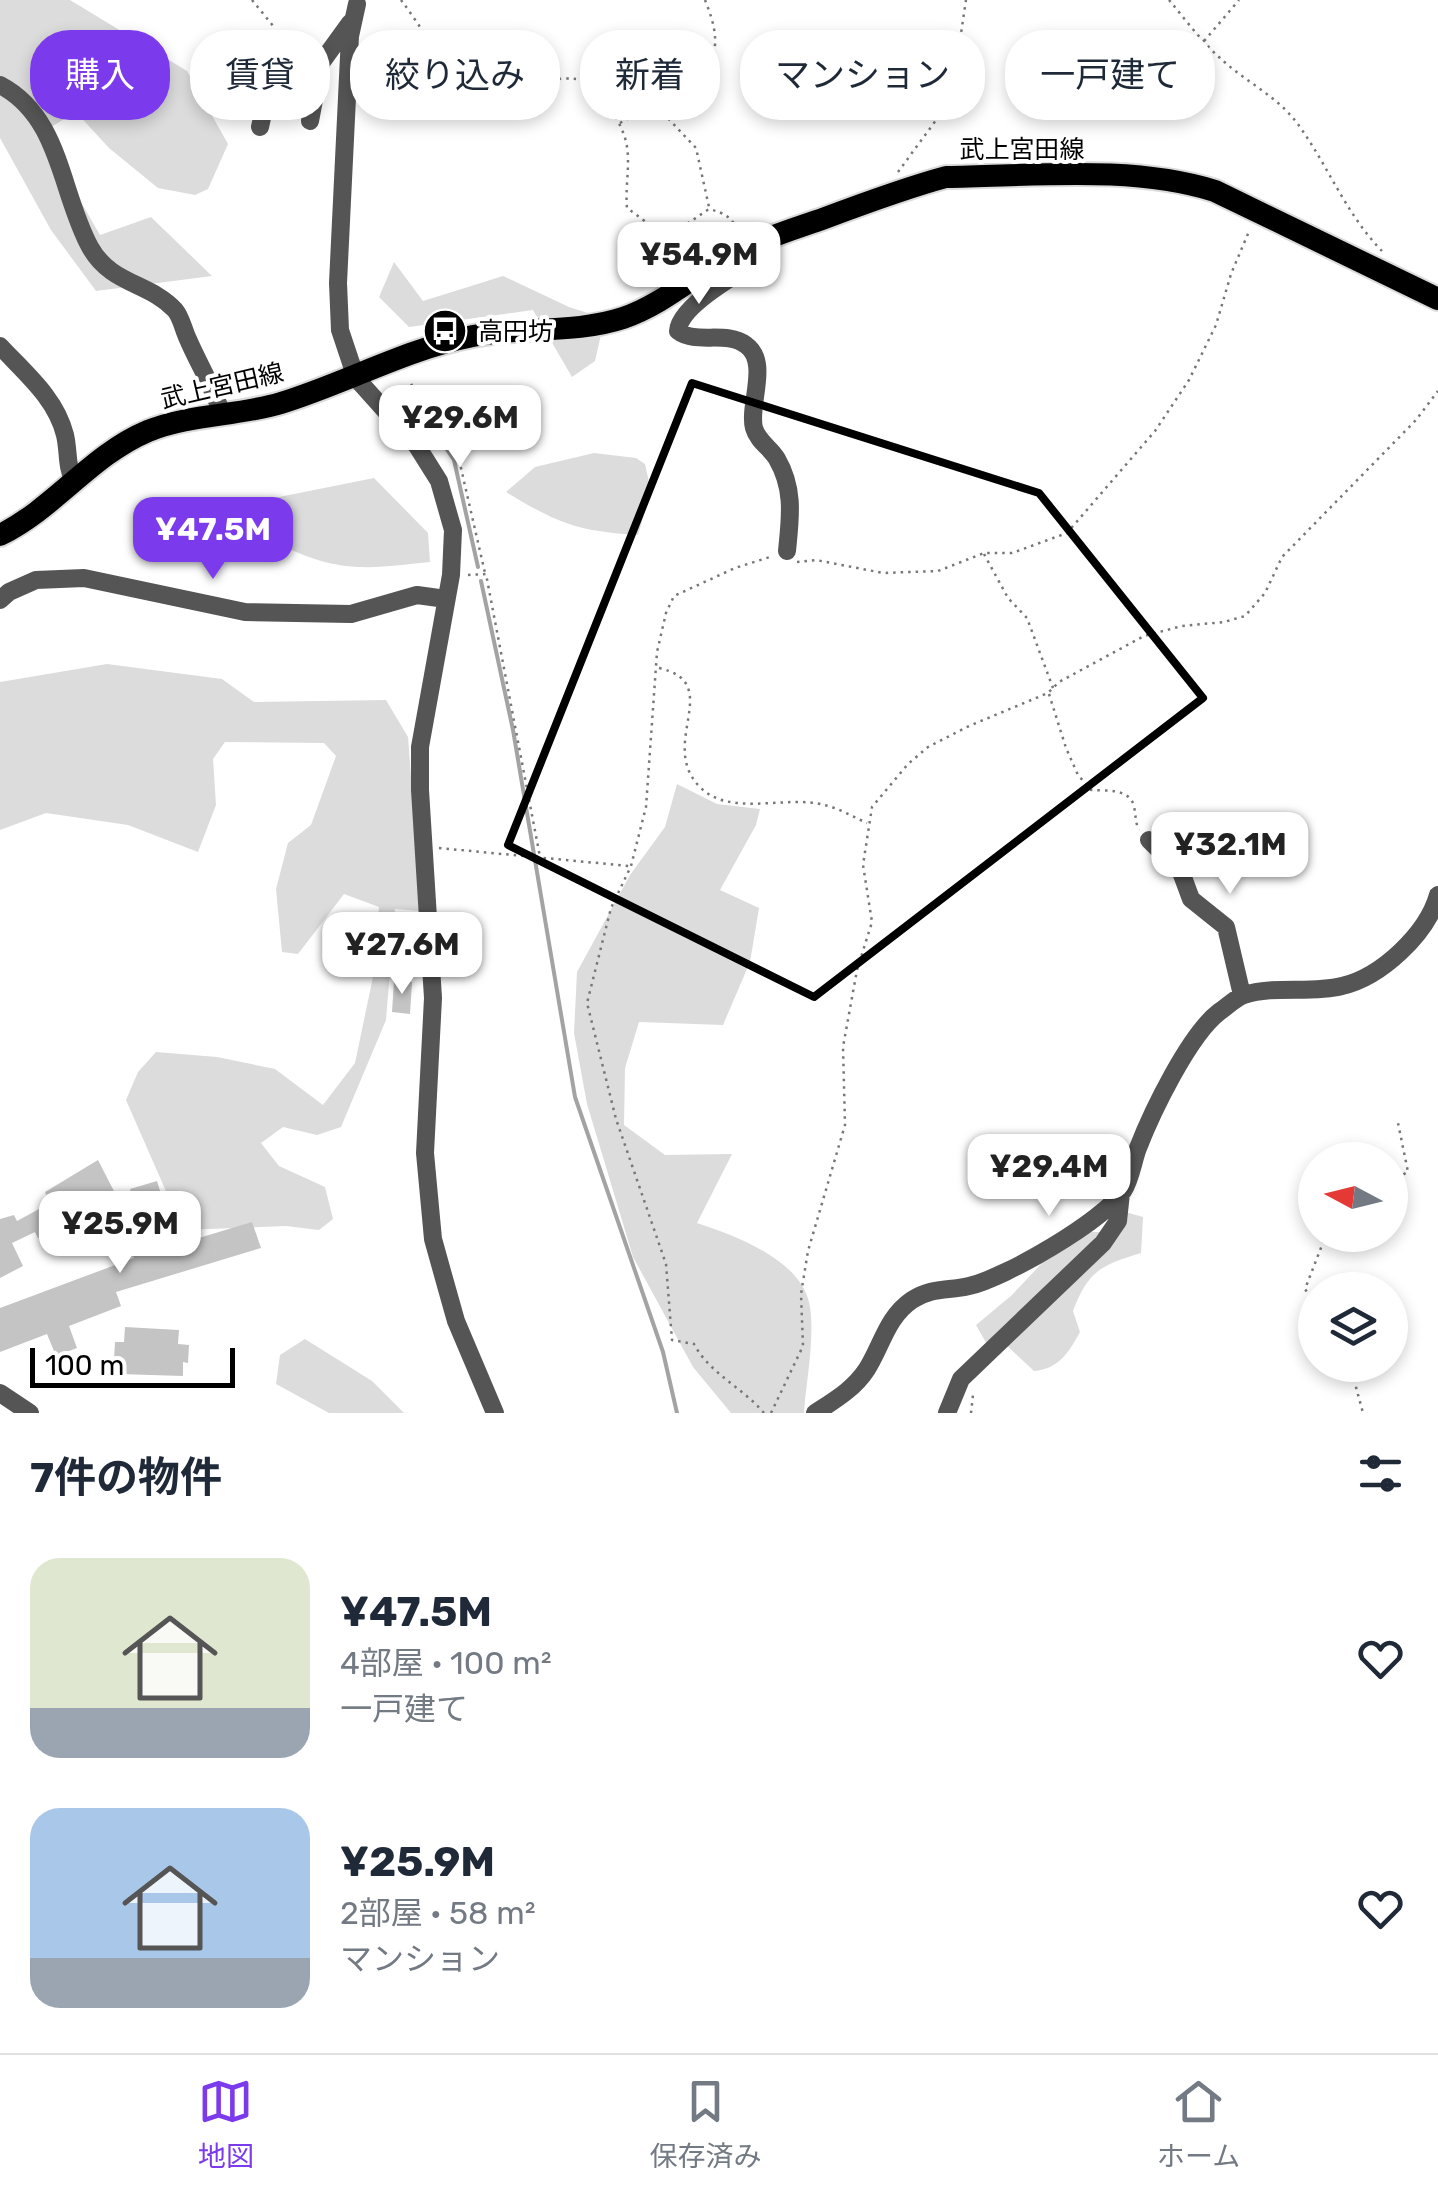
<!DOCTYPE html>
<html lang="ja">
<head>
<meta charset="utf-8">
<style>
  body { margin:0; font-family:Rubik,"Noto Sans JP",sans-serif; background:#f6f6f7; color:#1f2937; height:100vh; display:flex; flex-direction:column; font-size:38px; white-space:nowrap }
  * { box-sizing:border-box; margin:0 }
  p { font-size:32px; color:#747a83 }
  .icon { flex:none; width:55px; height:55px; fill:none; stroke:currentColor; stroke-width:2; stroke-linecap:round; stroke-linejoin:round }
  .map { position:relative; height:1413px; overflow:hidden }
  .side { display:flex; flex-direction:column; background:#fff; flex:1 }
  .side>* { flex:none }
  .banner { position:absolute; left:30px; top:30px; width:1380px; height:90px; display:flex; gap:20px }
  .needle { width:65px; rotate:277deg }
  .buttons { position:absolute; left:1298px; top:1142px; display:grid; gap:20px }
  .buttons a { display:grid; place-items:center; width:110px; height:110px; border-radius:50%; background:#fff; box-shadow:0 5px 15px #0003; font-size:50px }
  .scale { position:absolute; left:30px; bottom:25px; width:205px; box-sizing:border-box; padding-left:10px; border:5px solid #000; border-top:0; font-size:28px; line-height:35px; white-space:nowrap; color:#000; -webkit-text-stroke:8px #fff; paint-order:stroke }
  .price { position:absolute; translate:-50% -85px; padding:0 22px; border-radius:20px; background:#fff; color:#222; font-size:32px; line-height:65px; filter:drop-shadow(0 2px 5px #0008) }
  .price::after { content:''; position:absolute; left:50%; top:60px; width:30px; height:22px; margin-left:-15px; background:inherit; clip-path:polygon(0 0,100% 0,50% 100%) }
  .price.active { background:#7c3aed; color:#fff }
  ul { padding:0; list-style:none }
  li { display:flex; align-items:center; gap:30px; height:250px; padding:0 30px }
  li span { display:grid; place-items:center; flex:none; width:280px; height:200px; border-radius:30px; color:#555 }
  li>.icon { margin-inline-start:auto }
  span .icon { width:120px; height:120px; fill:#fffc; stroke-width:1 }
  li b { font-size:42px }
  h2 { display:flex; justify-content:space-between; align-items:center; height:120px; padding:0 30px; font-size:42px }
  .tag { padding:0 35px; border-radius:40px; background:#fff; box-shadow:0 5px 15px #0003; font-size:35px; line-height:90px }
  .tag.active { background:#7c3aed; color:#fff }
  .tab-bar { display:flex; justify-content:space-around; align-items:center; height:140px; border-top:2px solid #e0e1e3; background:#fff; font-size:28px; color:#747a83 }
  .tab-bar a { display:grid; justify-items:center; gap:5px }
  .tab-bar .active { color:#7c3aed }
  .map>svg:first-child { display:block }
</style>
</head>
<body>
<div class="map">
<svg width="1438" height="1413" viewBox="0 0 1438 1413">
  <rect width="100%" height="100%" fill="#fff"/>
  <path fill="#dcdcdc" d="M 0,0 L 70,0 L 187,71 L 228,144 L 208,189 L 195,195 L 158,188 L 109,148 L 76,112 L 41,133 L 100,235 L 151,217 L 212,276 L 96,291 L 51,230 L 0,138 Z
    M 394,262 L 423,301 L 503,276 L 569,307 L 594,315 L 602,330 L 595,361 L 572,377 L 533,310 L 409,327 L 379,297 Z
    M 594,453 L 636,458 L 645,464 L 651,491 L 638,535 C 577,531 559,524 506,492 L 535,467 Z
    M 374,478 L 428,533 L 430,562 C 407,564 383,568 359,567 C 315,566 274,543 237,520 L 244,504 Z
    M 107,664 L 222,679 L 254,702 L 386,700 L 408,737 L 421,911 L 395,909 L 386,1020 L 341,1127 L 317,1135 L 283,1127 L 261,1143 L 279,1166 L 325,1187 L 333,1219 L 319,1230 L 286,1226 L 183,1230 L 126,1100 L 138,1072 L 156,1052 L 217,1057 L 275,1069 L 323,1105 L 355,1063 L 373,977 L 379,907 L 344,894 L 298,954 L 282,952 L 276,889 L 288,843 L 311,825 L 336,756 L 324,743 L 225,742 L 213,759 L 216,805 L 198,852 L 128,825 L 46,813 L 0,830 L 0,682 Z
    M 677,784 L 717,804 L 760,809 L 756,825 L 720,890 L 759,908 L 750,962 L 723,1025 L 639,1022 L 625,1068 L 624,1125 L 665,1155 L 732,1154 L 697,1223 C 734,1235 799,1259 809,1302 C 816,1333 806,1381 804,1413 L 731,1413 L 693,1367 L 633,1257 L 587,1104 L 574,1033 L 577,972 L 630,875 L 665,827 Z
    M 1115,1209 L 1143,1217 L 1141,1253 C 1101,1265 1088,1271 1073,1311 L 1080,1332 C 1069,1352 1059,1369 1034,1371 L 1004,1343 L 992,1353 L 976,1325 L 1012,1295 L 1071,1232 L 1108,1232 Z
    M 305,1339 L 372,1381 L 404,1413 L 329,1413 L 276,1384 L 280,1355 Z"/>
  <g fill="none" stroke-linecap="round" stroke-linejoin="round">
    <path stroke="#a3a3a3" stroke-width="4" d="M 411,396 L 454,460 L 478,567
      M 481,581 L 513,730 L 575,1097 L 663,1352 L 677,1413"/>
  </g>
  <path fill="#c4c4c4" d="M 394,981 L 412,982 L 410,1014 L 392,1012 Z
    M 98,1160 L 117,1197 L 95,1209 L 92,1204 L 60,1221 L 62,1226 L 38,1238 L 35,1232 L 12,1243 L 23,1266 L 0,1278 L 0,1219 L 14,1215 L 17,1221 L 50,1203 L 45,1192 Z
    M 157,1181 L 172,1230 L 184,1226 L 189,1241 L 252,1222 L 261,1248 L 116,1292 L 121,1306 L 69,1326 L 77,1348 L 56,1356 L 47,1334 L 0,1352 L 0,1308 L 134,1258 L 130,1243 L 145,1238 L 130,1189 Z
    M 125,1327 L 179,1330 L 178,1344 L 189,1345 L 188,1363 L 183,1362 L 183,1376 L 119,1374 L 120,1360 L 114,1359 L 115,1342 L 124,1342 Z"/>
  <g fill="none" stroke-linecap="round" stroke-linejoin="round">
    <g stroke="#dbdbdb" stroke-width="26">
      <path id="major" d="M 0,535 C 55,508 91,455 148,431 C 190,414 238,416 281,403 C 346,383 406,349 473,336 C 523,326 574,334 623,318 C 667,303 699,270 740,250 C 767,237 797,228 825,218 C 865,203 905,188 946,177 C 1033,176 1132,165 1215,191 L 1438,299"/>
    </g>
    <path stroke="#777" stroke-width="2.5" stroke-dasharray="2.5 5" stroke-linecap="butt" d="M 252,0 L 274,27
      M 401,0 C 420,25 439,60 466,76 C 504,98 559,69 588,82 C 597,87 602,97 608,105 C 616,117 625,132 627,147 C 630,167 625,188 627,208 L 661,233 L 672,234 L 709,209 C 724,213 733,217 738,233
      M 705,0 C 715,25 724,54 699,75 C 685,87 672,84 659,101 L 663,113 L 696,148 L 709,207
      M 1169,0 C 1185,19 1201,41 1220,58 C 1244,81 1276,95 1297,123 C 1328,165 1345,213 1382,251
      M 1073,97 L 1205,40 L 1239,0
      M 620,123 L 657,102
      M 898,172 L 942,112 L 953,87 L 966,0
      M 411,384 L 458,455 L 485,573
      M 984,554 L 1008,598 L 1027,618 L 1053,688
      M 797,562 L 816,560 L 883,573 L 938,571 L 984,553 L 1012,553 L 1067,533 L 1155,431 L 1189,380 L 1216,325 L 1231,274 L 1250,229
      M 468,575 L 486,574 L 540,857
      M 659,668 C 725,683 659,742 698,785 C 728,819 786,794 824,805 C 839,808 853,817 867,823
      M 1049,694 L 1066,748 L 1078,775 L 1091,790 C 1106,791 1129,788 1134,806 C 1136,816 1135,822 1139,830
      M 439,848 L 629,866
      M 1390,1181 L 1408,1172 L 1398,1123
      M 1315,1304 L 1305,1289 L 1326,1235
      M 1350,1365 L 1363,1413
      M 764,1413 C 743,1388 709,1373 694,1344 L 672,1340 L 666,1264 L 616,1119 L 587,1003 L 611,908 L 631,866 L 646,807 L 657,652 L 666,613 L 674,596 L 735,568 L 773,556
      M 771,1413 L 803,1346 L 801,1294 L 808,1251 L 845,1125 L 843,1047 L 857,970 L 872,922 L 863,865 L 872,807 L 908,764 L 928,747 L 969,726 L 1048,693 L 1059,682 L 1144,636 L 1182,626 L 1224,622 L 1245,616 L 1265,593 L 1282,557 L 1416,420 L 1438,391
      M 971,1413 L 973,1395"/>
    <path stroke="#555" stroke-width="18" d="M 357,4 L 350,36 L 338,283 L 340,330 L 356,378 L 417,446 L 439,481 L 453,530 L 451,575 L 420,747 L 420,790 L 433,998 L 425,1153 L 433,1239 L 445,1282 L 456,1321 L 495,1413
      M 236,79 L 277,49 L 283,41 L 321,63 L 350,23
      M 0,85 C 61,117 60,192 90,247 C 111,285 149,282 175,310 C 181,317 183,328 187,337 C 198,363 213,387 222,414
      M 310,121 L 321,63
      M 260,127 L 277,49
      M 763,240 L 769,255 C 746,268 679,305 678,331 C 696,345 726,330 746,345 C 770,362 748,405 754,428 C 758,442 771,448 777,459 C 795,490 790,519 787,551
      M 0,346 C 25,373 56,398 65,435 C 69,452 66,466 74,482
      M 0,600 L 9,592 L 36,580 L 84,578 L 245,612 L 351,614 L 417,595 L 446,599
      M 1149,840 L 1181,872 L 1191,899 L 1226,927 L 1242,995
      M 0,1393 L 30,1413
      M 815,1413 C 835,1400 854,1389 867,1369 C 882,1345 887,1317 912,1300 C 932,1287 948,1291 969,1286 C 1005,1278 1103,1221 1123,1191 C 1131,1179 1133,1161 1138,1148 C 1152,1112 1189,1035 1219,1012 C 1227,1007 1235,998 1244,995 C 1275,985 1311,994 1342,986 C 1381,977 1427,934 1438,895
      M 947,1413 L 961,1379 L 1103,1243 L 1118,1221 L 1121,1193"/>
    <use href="#major" stroke="#000" stroke-width="22"/>
  </g>
  <path fill="none" stroke="#000" stroke-width="8" stroke-linejoin="round" d="M 692,383 L 1039,493 L 1203,698 L 814,997 L 508,845 Z"/>
  <defs>
    <g id="bus-disc" transform="scale(2.25)"><circle r="9.5" fill="#000" stroke="#fff"/><path d="M-5-6H5V4H4V6H2V4H-2V6H-4V4H-5ZM-3.5-4V0h7V-4ZM-3.5 1.2v1.5H-2V1.2ZM2 1.2v1.5H3.5V1.2Z" fill="#fff"/></g>
  </defs>
  <g fill-rule="evenodd">
    <use href="#bus-disc" x="445" y="331"/>
  </g>
  <g text-anchor="middle" dominant-baseline="central" stroke-width="8" stroke-linejoin="round" paint-order="stroke">
    <g font-size="25" fill="#000" stroke="#fff">
      <text x="1022" y="149">武上宮田線</text>
      <text transform="translate(222 386) rotate(-13)">武上宮田線</text>
    </g>
    <g font-size="25" fill="#000" stroke="#fff" text-anchor="start">
      <text x="478" y="331">高円坊</text>
    </g>
  </g>
</svg>
<div class="buttons">
<a><svg class="needle" viewBox="-14 -14 28 28"><path d="M0-13l5 13h-10z" fill="#e53935"/><path d="M0 13l5-13h-10z" fill="#747a83"/></svg></a>
<a><svg class="icon" aria-label="layers" viewBox="0 0 24 24"><path d="M12 4l9 5-9 5-9-5zM3 14l9 5 9-5"/></svg></a>
</div>
<div class="scale">100 m</div>
<b class="price" style="left:699px;top:307px">¥54.9M</b>
<b class="price" style="left:460px;top:470px">¥29.6M</b>
<b class="price active" style="left:213px;top:582px">¥47.5M</b>
<b class="price" style="left:1230px;top:897px">¥32.1M</b>
<b class="price" style="left:402px;top:997px">¥27.6M</b>
<b class="price" style="left:1049px;top:1219px">¥29.4M</b>
<b class="price" style="left:120px;top:1276px">¥25.9M</b>
<div class="banner">
<a class="tag active">購入</a>
<a class="tag">賃貸</a>
<a class="tag">絞り込み</a>
<a class="tag">新着</a>
<a class="tag">マンション</a>
<a class="tag">一戸建て</a>
</div>
</div>
<section class="side">
<h2>7件の物件<svg class="icon" aria-label="filters" viewBox="0 0 24 24"><path d="M4 7h16M4 17h16"/><circle cx="9" cy="7" r="2"/><circle cx="15" cy="17" r="2"/></svg></h2>
<ul>
<li><span style="background:linear-gradient(#dfe7d0 75%,#9aa5b1 0)"><svg class="icon" aria-label="home" viewBox="0 0 24 24"><path d="M3 11l9-7 9 7M6 9v11h12V9"/></svg></span><div><b>¥47.5M</b><p>4部屋 · 100 m²</p><p>一戸建て</p></div><svg class="icon" aria-label="heart" viewBox="0 0 24 24"><path d="M12 20l-8-8c-3-5 5-10 8-4 3-6 11-1 8 4z"/></svg></li>
<li><span style="background:linear-gradient(#a9c7e8 75%,#9aa5b1 0)"><svg class="icon" aria-label="home" viewBox="0 0 24 24"><path d="M3 11l9-7 9 7M6 9v11h12V9"/></svg></span><div><b>¥25.9M</b><p>2部屋 · 58 m²</p><p>マンション</p></div><svg class="icon" aria-label="heart" viewBox="0 0 24 24"><path d="M12 20l-8-8c-3-5 5-10 8-4 3-6 11-1 8 4z"/></svg></li>
</ul>
</section>
<nav class="tab-bar">
<a class="active"><svg class="icon" aria-label="map" viewBox="0 0 24 24"><path d="M3 6l6-2 6 2 6-2v14l-6 2-6-2-6 2zM9 4v14M15 6v14"/></svg>地図</a>
<a><svg class="icon" aria-label="saved" viewBox="0 0 24 24"><path d="M7 4h10v16l-5-4-5 4z"/></svg>保存済み</a>
<a><svg class="icon" aria-label="home" viewBox="0 0 24 24"><path d="M3 11l9-7 9 7M6 9v11h12V9"/></svg>ホーム</a>
</nav>
</body>
</html>
